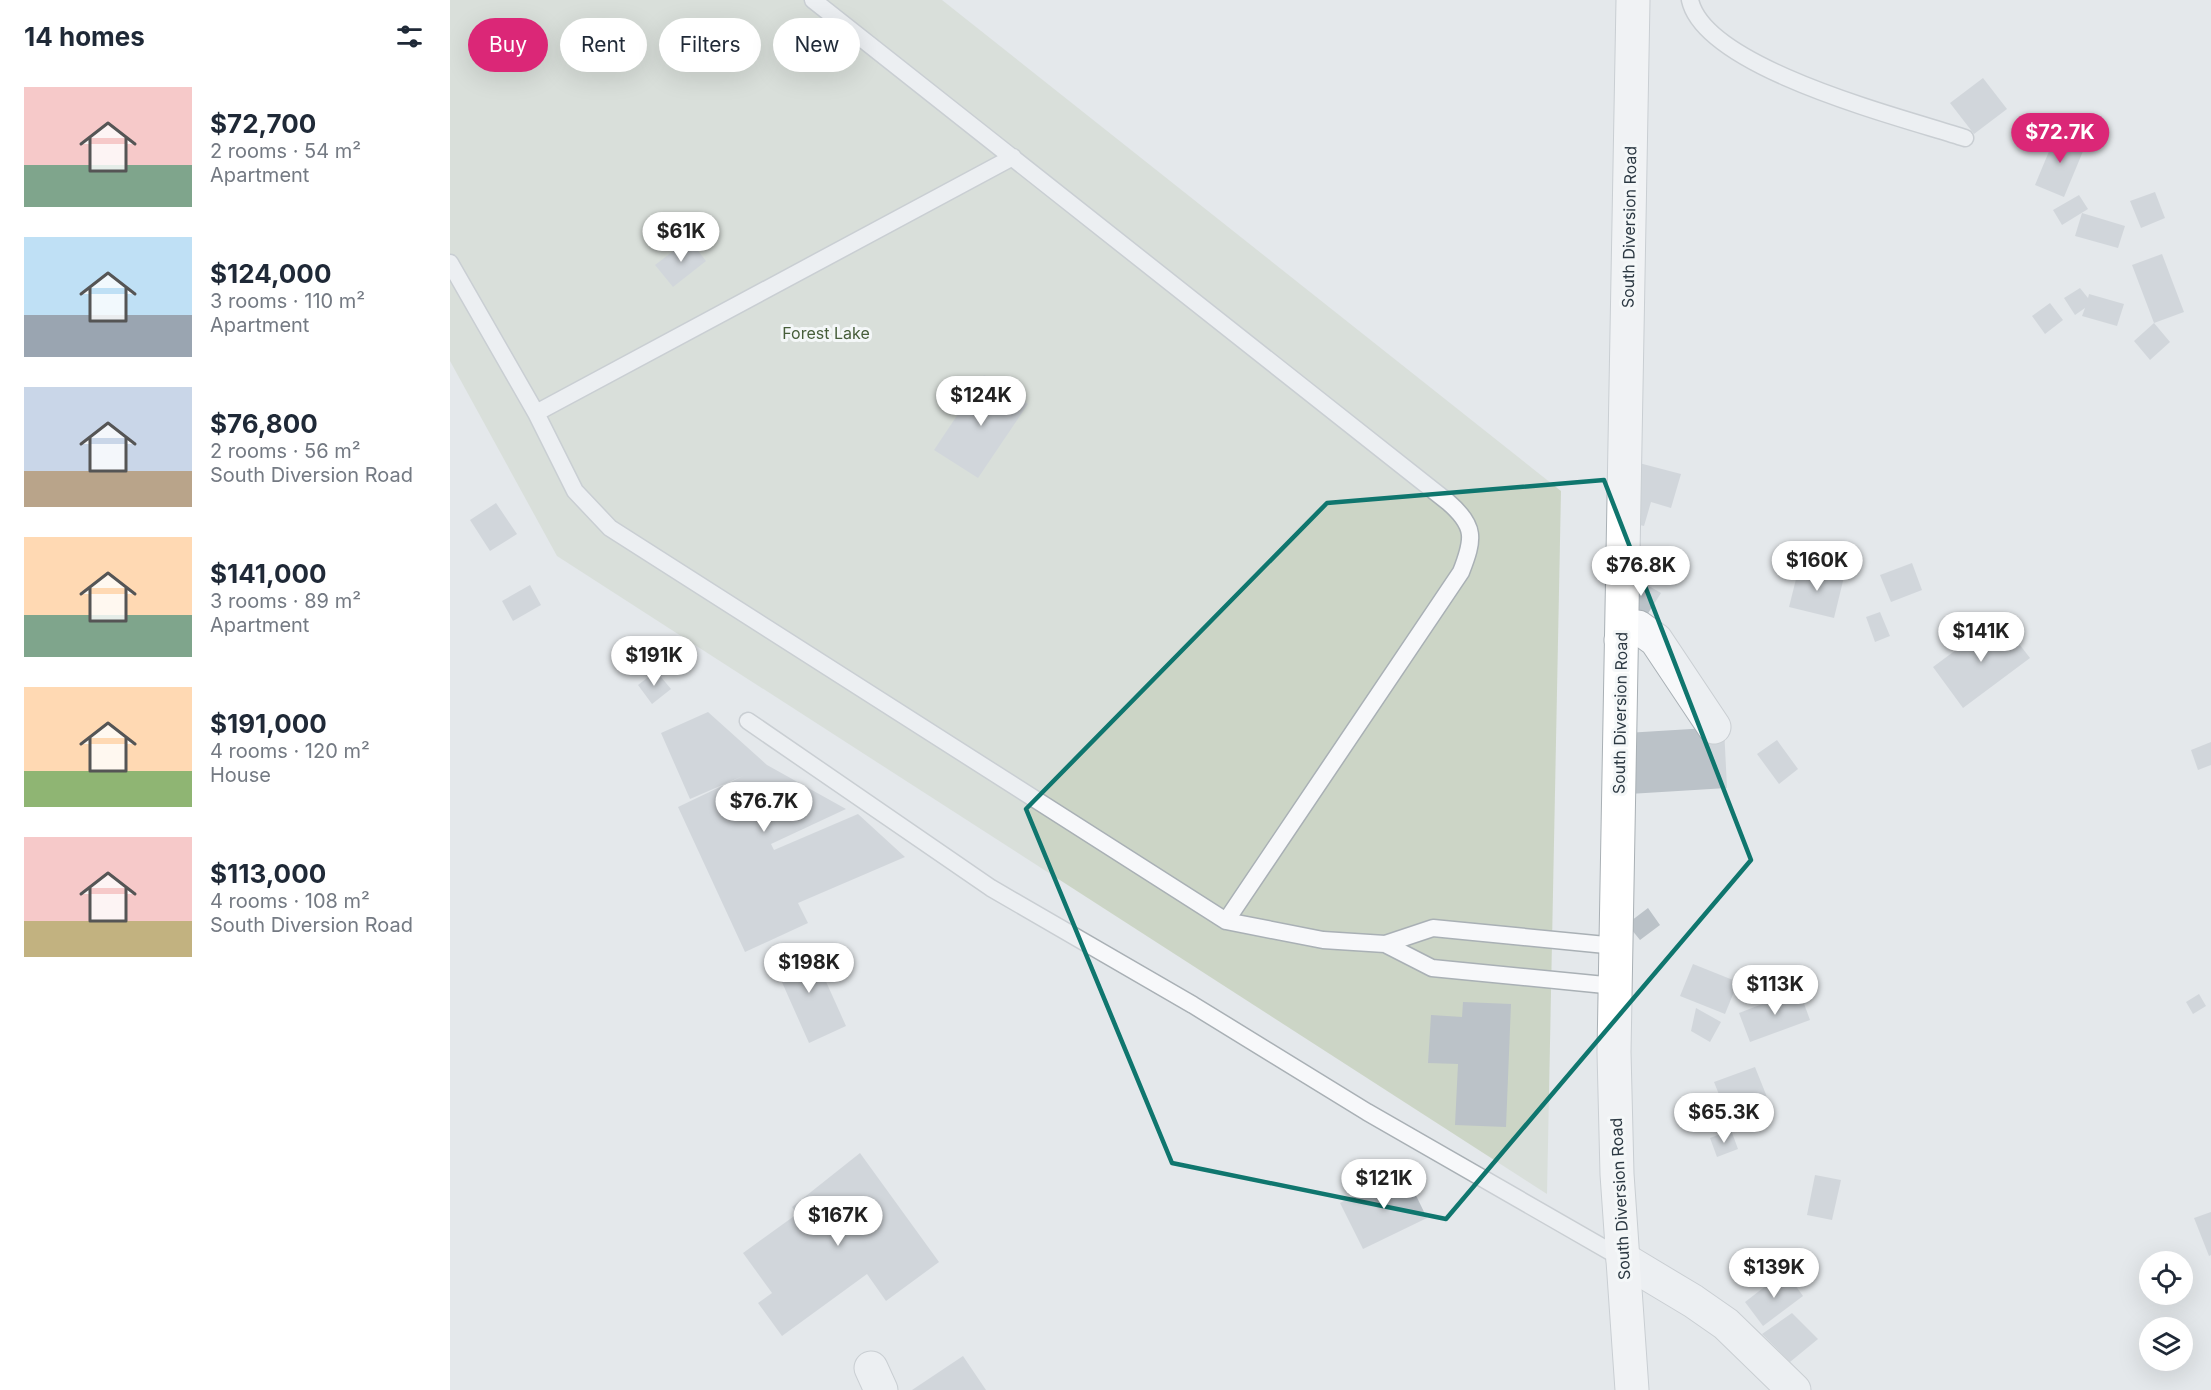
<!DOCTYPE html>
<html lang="en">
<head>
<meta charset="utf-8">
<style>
  body { margin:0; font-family:Inter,sans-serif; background:#f6f6f7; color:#1f2937; height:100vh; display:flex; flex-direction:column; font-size:22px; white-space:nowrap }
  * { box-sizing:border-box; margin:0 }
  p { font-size:20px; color:#747a83 }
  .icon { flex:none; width:33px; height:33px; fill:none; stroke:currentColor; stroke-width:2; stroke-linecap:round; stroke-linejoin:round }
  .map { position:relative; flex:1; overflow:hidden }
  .details { display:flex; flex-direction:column; background:#fff; width:450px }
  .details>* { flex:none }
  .guide { position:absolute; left:18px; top:18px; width:570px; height:54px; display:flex; gap:12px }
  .fabs { position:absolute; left:1689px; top:1251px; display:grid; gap:12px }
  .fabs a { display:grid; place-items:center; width:54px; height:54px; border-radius:50%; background:#fff; box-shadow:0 6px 24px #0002; font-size:30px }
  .price { position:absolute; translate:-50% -51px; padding:0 14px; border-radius:21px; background:#fff; color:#222; font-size:20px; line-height:39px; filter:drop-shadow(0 2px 3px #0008) }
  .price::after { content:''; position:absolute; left:50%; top:36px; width:18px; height:14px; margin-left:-9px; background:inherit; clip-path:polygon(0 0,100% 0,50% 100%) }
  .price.on { background:#db2777; color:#fff }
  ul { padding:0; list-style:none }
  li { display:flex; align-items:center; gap:18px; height:150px; padding:0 24px }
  li span { display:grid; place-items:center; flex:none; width:168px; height:120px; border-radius:0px; color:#555 }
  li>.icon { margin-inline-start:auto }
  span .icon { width:72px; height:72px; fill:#fffc; stroke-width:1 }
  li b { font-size:26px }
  h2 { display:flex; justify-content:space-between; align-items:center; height:72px; padding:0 24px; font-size:26px }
  .pill { padding:0 21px; border-radius:27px; background:#fff; box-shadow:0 6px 24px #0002; font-size:21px; line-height:54px }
  .pill.on { background:#db2777; color:#fff }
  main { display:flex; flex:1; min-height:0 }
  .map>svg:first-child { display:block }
</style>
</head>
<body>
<main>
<section class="details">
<h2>14 homes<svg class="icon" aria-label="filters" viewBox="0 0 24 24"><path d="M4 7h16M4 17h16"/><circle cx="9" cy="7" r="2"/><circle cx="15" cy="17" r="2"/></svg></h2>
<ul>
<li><span style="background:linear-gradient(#f6c9c9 65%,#7fa58c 0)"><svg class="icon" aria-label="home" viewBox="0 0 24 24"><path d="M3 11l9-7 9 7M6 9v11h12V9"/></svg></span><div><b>$72,700</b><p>2 rooms · 54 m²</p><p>Apartment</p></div></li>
<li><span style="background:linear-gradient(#bfe0f5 65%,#9aa5b1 0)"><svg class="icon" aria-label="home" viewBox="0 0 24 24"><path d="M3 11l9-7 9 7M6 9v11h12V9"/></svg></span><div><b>$124,000</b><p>3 rooms · 110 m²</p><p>Apartment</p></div></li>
<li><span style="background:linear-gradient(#c9d6e8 70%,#b9a48a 0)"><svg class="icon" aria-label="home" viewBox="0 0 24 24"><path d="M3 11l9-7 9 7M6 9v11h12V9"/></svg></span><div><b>$76,800</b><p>2 rooms · 56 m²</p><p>South Diversion Road</p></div></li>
<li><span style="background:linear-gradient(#ffd9b3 65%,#7fa58c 0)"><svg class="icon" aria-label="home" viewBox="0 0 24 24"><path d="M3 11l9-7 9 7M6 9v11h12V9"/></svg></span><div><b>$141,000</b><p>3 rooms · 89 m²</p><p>Apartment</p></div></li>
<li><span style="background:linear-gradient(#ffd9b3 70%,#8fb573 0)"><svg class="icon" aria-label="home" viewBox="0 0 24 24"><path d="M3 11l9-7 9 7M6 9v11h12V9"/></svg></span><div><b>$191,000</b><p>4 rooms · 120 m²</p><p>House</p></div></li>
<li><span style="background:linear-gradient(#f6c9c9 70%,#c2b280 0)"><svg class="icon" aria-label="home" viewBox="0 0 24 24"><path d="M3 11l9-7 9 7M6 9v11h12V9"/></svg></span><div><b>$113,000</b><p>4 rooms · 108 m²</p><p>South Diversion Road</p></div></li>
</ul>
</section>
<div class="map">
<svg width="1761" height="1390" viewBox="0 0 1761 1390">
  <rect width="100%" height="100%" fill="#e4e8eb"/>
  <path fill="#ccd5c6" d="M 0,0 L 492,0 L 1111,491 L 1097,1194 L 107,556 L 0,361 Z"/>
  <path fill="#bbc2c8" d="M 1533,78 L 1557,109 L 1524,134 L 1500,103 Z
    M 1607,132 L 1636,144 L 1614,197 L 1585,185 Z
    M 1705,192 L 1715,218 L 1691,228 L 1680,201 Z
    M 1629,195 L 1638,209 L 1612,225 L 1603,210 Z
    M 1632,213 L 1675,226 L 1668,248 L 1625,236 Z
    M 239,239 L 256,261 L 223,287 L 205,265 Z
    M 1712,254 L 1734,312 L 1704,323 L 1682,265 Z
    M 1630,288 L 1638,298 L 1639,294 L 1674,304 L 1667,326 L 1632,316 L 1635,308 L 1625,315 L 1614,298 Z
    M 1600,303 L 1613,320 L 1595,334 L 1582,316 Z
    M 1704,323 L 1720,342 L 1700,360 L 1684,341 Z
    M 534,375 L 578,404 L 528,478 L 484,450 Z
    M 1189,463 L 1231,474 L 1221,508 L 1201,502 L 1194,526 L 1173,521 Z
    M 46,503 L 67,534 L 40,551 L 20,520 Z
    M 1462,563 L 1472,590 L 1441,602 L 1430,575 Z
    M 1349,567 L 1394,577 L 1384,618 L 1339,607 Z
    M 1185,578 L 1211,593 L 1197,615 L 1172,601 Z
    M 80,585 L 91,605 L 63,621 L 52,601 Z
    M 1430,612 L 1440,636 L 1425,642 L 1416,617 Z
    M 1549,618 L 1580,658 L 1513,708 L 1483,667 Z
    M 206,671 L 221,689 L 202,704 L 188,685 Z
    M 258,712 L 317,765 L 396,809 L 321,844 L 324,850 L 408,814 L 455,857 L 348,903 L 358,923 L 295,952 L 228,807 L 293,776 L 240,799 L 211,733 Z
    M 1274,727 L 1277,788 L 1179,794 L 1176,733 Z
    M 1327,740 L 1348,769 L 1329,784 L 1307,754 Z
    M 1761,742 L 1761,765 L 1748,770 L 1741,750 Z
    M 1198,908 L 1210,925 L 1190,940 L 1177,924 Z
    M 360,946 L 396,1026 L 359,1043 L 323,962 Z
    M 1243,964 L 1288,982 L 1275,1014 L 1230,996 Z
    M 1349,990 L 1360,1020 L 1300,1042 L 1289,1013 Z
    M 1749,994 L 1756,1006 L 1743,1014 L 1736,1002 Z
    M 1013,1002 L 1061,1004 L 1056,1127 L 1005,1125 L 1008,1064 L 978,1063 L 981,1015 L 1012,1017 Z
    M 1246,1008 L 1271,1022 L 1260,1042 L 1241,1031 Z
    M 1305,1067 L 1317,1097 L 1276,1112 L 1264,1082 Z
    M 1281,1130 L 1288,1149 L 1267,1157 L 1260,1138 Z
    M 410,1153 L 489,1262 L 436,1301 L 417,1274 L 332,1336 L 308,1303 L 322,1293 L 293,1253 L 347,1214 L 342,1207 Z
    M 954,1171 L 977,1218 L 913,1249 L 890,1203 Z
    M 1365,1175 L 1391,1180 L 1382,1220 L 1357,1215 Z
    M 1761,1212 L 1761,1255 L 1759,1256 L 1744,1218 Z
    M 1335,1271 L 1353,1296 L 1313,1326 L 1295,1302 Z
    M 1342,1313 L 1368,1339 L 1340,1362 L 1312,1334 Z
    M 513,1356 L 536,1390 L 462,1390 Z"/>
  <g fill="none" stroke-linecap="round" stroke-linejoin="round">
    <g stroke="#a9b0b5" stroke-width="19">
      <path id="service" d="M 363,0 L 998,502 C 1026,526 1024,539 1011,572 L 776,921
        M 1240,0 C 1255,69 1454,118 1515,138
        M 0,263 L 86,413 L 125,491 L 160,528 L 776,921 L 873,940 L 935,944
        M 86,413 L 563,157
        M 298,721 L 541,888 L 743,1005 L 917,1112 L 1173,1259
        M 1165,986 L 982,968 L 935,944 L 983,928 L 1166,946"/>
    </g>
    <g stroke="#a9b0b5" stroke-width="35">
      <path id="minor" d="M 1171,640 L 1179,628 L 1188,627 L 1206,640 L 1264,727
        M 1173,1259 L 1243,1301 L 1276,1324 L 1344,1390
        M 421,1368 L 431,1390"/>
    </g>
    <g stroke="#a9b0b5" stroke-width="35">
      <path id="secondary" d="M 1182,1390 L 1167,1174 L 1164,1052 L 1183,0"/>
    </g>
    <use href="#service" stroke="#f7f8fa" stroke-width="16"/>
    <use href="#minor" stroke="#f7f8fa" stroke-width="33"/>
    <use href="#secondary" stroke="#fff" stroke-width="33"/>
  </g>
  <path d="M0 0H1761V1390H0ZM 1154,480 L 1301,860 L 996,1219 L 722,1163 L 576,809 L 877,503 Z" fill="#e4e8eb" fill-opacity=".55" fill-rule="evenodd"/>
  <path fill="none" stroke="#0f766e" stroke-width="4.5" stroke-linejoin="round" d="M 1154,480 L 1301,860 L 996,1219 L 722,1163 L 576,809 L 877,503 Z"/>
  <g text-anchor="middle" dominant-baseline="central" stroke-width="6" stroke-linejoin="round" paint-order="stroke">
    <g font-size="16" fill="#2c3943" stroke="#f4f7f8">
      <text transform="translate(1179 227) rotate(-89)">South Diversion Road</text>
      <text transform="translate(1170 713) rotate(-89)">South Diversion Road</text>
      <text transform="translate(1170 1199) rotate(-93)">South Diversion Road</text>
    </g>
    <g font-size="16" fill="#475e3a" stroke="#f4f7f8">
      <text x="376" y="333">Forest Lake</text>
    </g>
  </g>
</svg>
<div class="fabs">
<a><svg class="icon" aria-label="locate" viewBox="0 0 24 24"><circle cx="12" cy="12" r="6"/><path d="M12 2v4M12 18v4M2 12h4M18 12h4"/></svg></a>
<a><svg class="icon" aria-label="layers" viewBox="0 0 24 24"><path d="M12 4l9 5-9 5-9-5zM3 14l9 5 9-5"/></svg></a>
</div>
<b class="price on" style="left:1610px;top:164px">$72.7K</b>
<b class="price" style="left:231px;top:263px">$61K</b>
<b class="price" style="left:531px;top:427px">$124K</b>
<b class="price" style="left:1367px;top:592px">$160K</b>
<b class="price" style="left:1191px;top:597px">$76.8K</b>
<b class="price" style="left:1531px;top:663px">$141K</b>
<b class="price" style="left:204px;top:687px">$191K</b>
<b class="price" style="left:314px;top:833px">$76.7K</b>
<b class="price" style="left:359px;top:994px">$198K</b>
<b class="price" style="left:1325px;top:1016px">$113K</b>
<b class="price" style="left:1274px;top:1144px">$65.3K</b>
<b class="price" style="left:934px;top:1210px">$121K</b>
<b class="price" style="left:388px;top:1247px">$167K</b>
<b class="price" style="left:1324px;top:1299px">$139K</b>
<div class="guide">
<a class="pill on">Buy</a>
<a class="pill">Rent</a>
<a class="pill">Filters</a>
<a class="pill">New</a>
</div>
</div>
</main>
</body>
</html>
